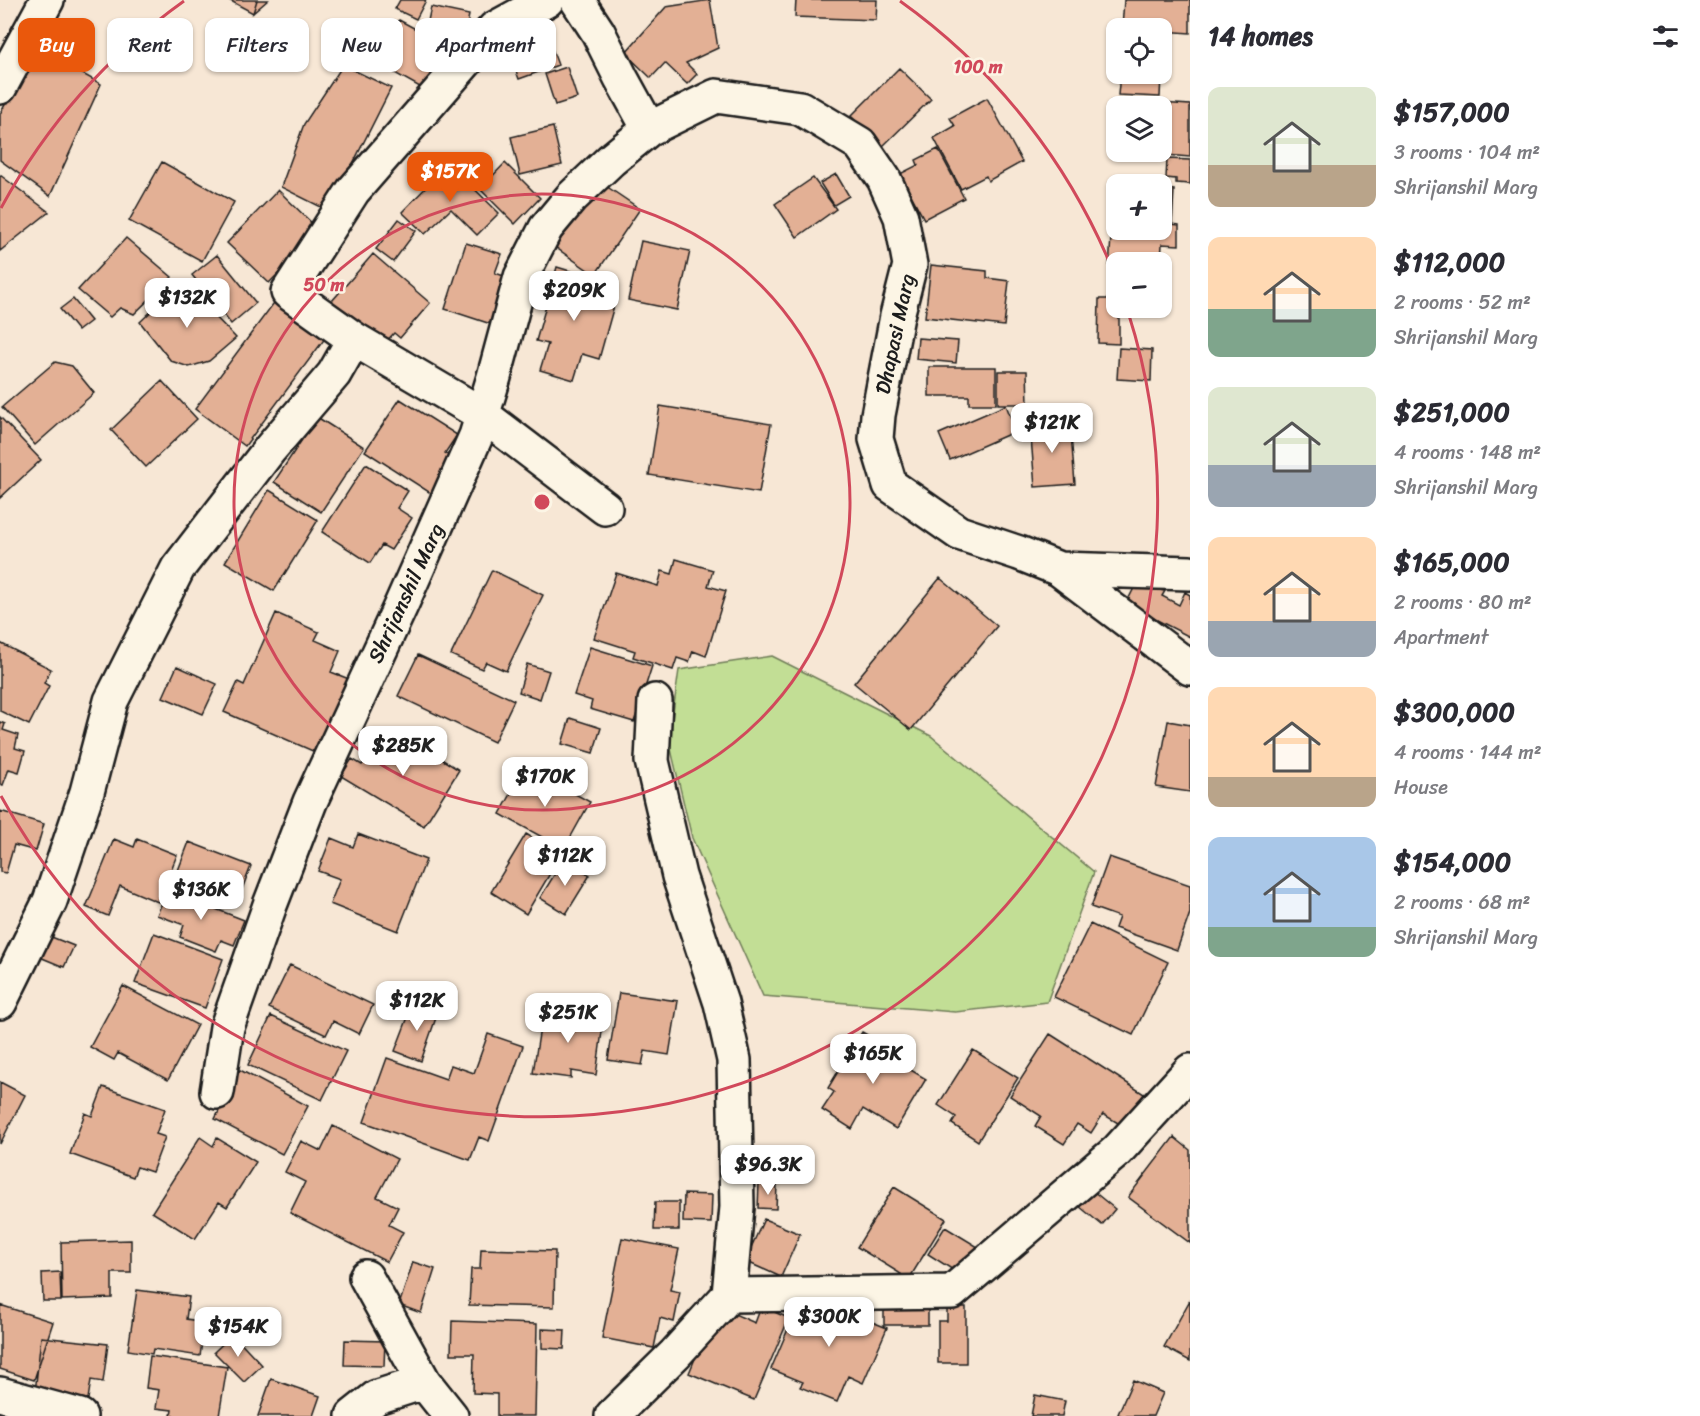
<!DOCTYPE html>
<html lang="en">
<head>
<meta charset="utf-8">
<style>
  body { margin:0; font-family:Sriracha,sans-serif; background:#f7f7f7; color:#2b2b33; height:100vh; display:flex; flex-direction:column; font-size:22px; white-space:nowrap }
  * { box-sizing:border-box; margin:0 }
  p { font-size:20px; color:#7c7c81 }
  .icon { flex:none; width:33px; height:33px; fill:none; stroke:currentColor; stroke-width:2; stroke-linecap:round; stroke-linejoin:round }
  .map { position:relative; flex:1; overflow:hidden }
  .side { display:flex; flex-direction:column; background:#fff; width:510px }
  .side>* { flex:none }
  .banner { position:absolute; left:18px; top:18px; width:570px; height:54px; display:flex; gap:12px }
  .fabs { position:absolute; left:1106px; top:18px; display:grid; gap:12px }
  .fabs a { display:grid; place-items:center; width:66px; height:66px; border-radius:12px; background:#fff; box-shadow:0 2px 4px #0004; font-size:30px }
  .price { position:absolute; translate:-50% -51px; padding:0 14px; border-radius:12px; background:#fff; color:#222; font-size:20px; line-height:39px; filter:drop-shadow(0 2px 3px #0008) }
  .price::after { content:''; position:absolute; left:50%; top:36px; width:18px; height:14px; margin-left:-9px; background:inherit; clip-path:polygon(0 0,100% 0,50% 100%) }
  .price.selected { background:#ea580c; color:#fff }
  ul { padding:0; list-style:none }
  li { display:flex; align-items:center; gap:18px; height:150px; padding:0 18px }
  li span { display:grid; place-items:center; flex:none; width:168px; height:120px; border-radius:12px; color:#555 }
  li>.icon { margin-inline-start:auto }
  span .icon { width:72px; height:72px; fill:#fffc; stroke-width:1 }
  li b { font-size:26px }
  h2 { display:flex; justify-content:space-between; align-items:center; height:72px; padding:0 18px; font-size:26px }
  .chip { padding:0 21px; border-radius:12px; background:#fff; box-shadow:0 2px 4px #0004; font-size:21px; line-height:54px }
  .chip.selected { background:#ea580c; color:#fff }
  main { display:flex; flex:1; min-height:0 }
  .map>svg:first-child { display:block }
</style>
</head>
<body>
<main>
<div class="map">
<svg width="1190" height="1416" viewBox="0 0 1190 1416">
  <rect width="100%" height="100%" fill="#f7e7d5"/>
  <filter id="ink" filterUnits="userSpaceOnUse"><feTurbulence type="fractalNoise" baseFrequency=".0167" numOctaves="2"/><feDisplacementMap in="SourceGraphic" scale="12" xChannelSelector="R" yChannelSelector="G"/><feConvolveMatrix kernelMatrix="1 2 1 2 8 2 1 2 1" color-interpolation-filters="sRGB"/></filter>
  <g filter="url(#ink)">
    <path fill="#c2de95" stroke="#6f7d58" stroke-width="1.5" d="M 772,656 L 931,736 L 1094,872 L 1047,1002 L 955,1012 L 763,996 L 692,838 L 669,741 L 679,670 Z"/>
    <path fill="#e3b095" stroke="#1c1c1c" stroke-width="1.5" d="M 229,0 L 257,0 L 253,13 Z
      M 257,0 L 268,0 L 253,13 Z
      M 400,0 L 426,0 L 416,19 L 395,9 Z
      M 710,0 L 718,48 L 686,63 L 697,74 L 687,84 L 665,63 L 651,78 L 625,53 L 666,7 Z
      M 796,0 L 877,0 L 876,20 L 795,17 Z
      M 1124,0 L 1190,0 L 1190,33 L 1163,31 L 1160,97 L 1118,95 L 1120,74 L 1161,74 L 1161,28 L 1122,28 Z
      M 431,7 L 469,15 L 464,39 L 426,30 Z
      M 399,20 L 451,48 L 427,91 L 375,62 Z
      M 545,30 L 558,65 L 519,79 L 506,44 Z
      M 36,48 L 101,84 L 50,196 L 0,160 L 0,114 Z
      M 343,65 L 391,88 L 329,211 L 281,187 L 304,124 Z
      M 567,67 L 577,98 L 555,105 L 545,74 Z
      M 899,68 L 931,99 L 882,147 L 851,116 Z
      M 987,98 L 1022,162 L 988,181 L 986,176 L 961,189 L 934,138 L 955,126 L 950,118 Z
      M 1111,101 L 1128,103 L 1128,106 L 1116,106 L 1116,123 L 1109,123 Z
      M 1130,101 L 1190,105 L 1190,157 L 1166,155 L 1166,138 L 1161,138 L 1161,106 L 1130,106 Z
      M 553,127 L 562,165 L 520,175 L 511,137 Z
      M 938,149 L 964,198 L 924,219 L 900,174 L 918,165 L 916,160 Z
      M 1167,159 L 1190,160 L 1190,184 L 1176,183 L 1176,179 L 1166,178 Z
      M 162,162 L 234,202 L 202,261 L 129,221 Z
      M 505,163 L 540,198 L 515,224 L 480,189 Z
      M 449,164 L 499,213 L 477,235 L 451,209 L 425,234 L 402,212 Z
      M 836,174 L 849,196 L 834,205 L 820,183 Z
      M 0,175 L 49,212 L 0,251 Z
      M 813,178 L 836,209 L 797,237 L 775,204 Z
      M 600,182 L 640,209 L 595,275 L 555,247 Z
      M 1114,187 L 1116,187 L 1116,230 L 1161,230 L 1161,189 L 1174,190 L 1172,224 L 1179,225 L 1179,245 L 1162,244 L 1161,262 L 1116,262 L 1116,270 L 1109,269 Z
      M 278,190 L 320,231 L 269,283 L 227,243 Z
      M 399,219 L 416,231 L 393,262 L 376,249 Z
      M 126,238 L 172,277 L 134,314 L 120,308 L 110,317 L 78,290 Z
      M 641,241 L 690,251 L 677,310 L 628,300 Z
      M 466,243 L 502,254 L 495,273 L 513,279 L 497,326 L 445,309 Z
      M 373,254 L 430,303 L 400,338 L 394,333 L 383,345 L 332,301 Z
      M 217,255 L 256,303 L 231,324 L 192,275 Z
      M 931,265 L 987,271 L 987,278 L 1009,281 L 1004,326 L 925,317 Z
      M 557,267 L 606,282 L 601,298 L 615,302 L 599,359 L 582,354 L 574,380 L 540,370 L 548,344 L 536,341 Z
      M 182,282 L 236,338 L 209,361 L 189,367 L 171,361 L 140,322 Z
      M 282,292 L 332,329 L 245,446 L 195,409 Z
      M 73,299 L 91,321 L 78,331 L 60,309 Z
      M 1099,299 L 1116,299 L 1116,308 L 1119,308 L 1119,344 L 1098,343 Z
      M 918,338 L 958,341 L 956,363 L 916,359 Z
      M 1119,348 L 1152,350 L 1151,381 L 1117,379 Z
      M 55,362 L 72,366 L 94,393 L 35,445 L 2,407 Z
      M 929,367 L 996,367 L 996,404 L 969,404 L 969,396 L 929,396 Z
      M 998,371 L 1027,371 L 1028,404 L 998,404 Z
      M 162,381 L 197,419 L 146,467 L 111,430 Z
      M 400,399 L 457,435 L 445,453 L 455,459 L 432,494 L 365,451 Z
      M 1006,405 L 1016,431 L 950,460 L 939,434 Z
      M 660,406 L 771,424 L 759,493 L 649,475 Z
      M 0,417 L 41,460 L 0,498 Z
      M 317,417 L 364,447 L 321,512 L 274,482 Z
      M 1070,422 L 1075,484 L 1035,487 L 1030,425 Z
      M 366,464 L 408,491 L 397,508 L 412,518 L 391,550 L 382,545 L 370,563 L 322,532 Z
      M 269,490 L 318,520 L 274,591 L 225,562 Z
      M 676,559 L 713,570 L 708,586 L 726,591 L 706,656 L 693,651 L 689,662 L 677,658 L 673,670 L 633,657 L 635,651 L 594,638 L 616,573 L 658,586 L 662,571 L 672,574 Z
      M 492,570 L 543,595 L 506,671 L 486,662 L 482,669 L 451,655 Z
      M 940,578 L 997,626 L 911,730 L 854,683 Z
      M 1135,586 L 1165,591 L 1162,596 L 1179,605 L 1185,592 L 1190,595 L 1190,637 L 1126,604 Z
      M 276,613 L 319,632 L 315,640 L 340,651 L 331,672 L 349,679 L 315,752 L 224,712 L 238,682 L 244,685 Z
      M 0,643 L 51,669 L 44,683 L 49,686 L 29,725 L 0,711 Z
      M 590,647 L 652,666 L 634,722 L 590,709 L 592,701 L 574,695 Z
      M 418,655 L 514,700 L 494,742 L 398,696 Z
      M 527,664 L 549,671 L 540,699 L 519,692 Z
      M 177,666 L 217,684 L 203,714 L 163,697 Z
      M 570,718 L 601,728 L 593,753 L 562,744 Z
      M 1168,721 L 1190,725 L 1190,792 L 1156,787 Z
      M 0,722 L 5,724 L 3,730 L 18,735 L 15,748 L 25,751 L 19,772 L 9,769 L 3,785 L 0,784 Z
      M 382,733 L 406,747 L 411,740 L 459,770 L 424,826 L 341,776 L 352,759 L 362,765 Z
      M 526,767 L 590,802 L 564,849 L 500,814 Z
      M 0,811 L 44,824 L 36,851 L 14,845 L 6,873 L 0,872 Z
      M 358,834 L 426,860 L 398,931 L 330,904 L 340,879 L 318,871 L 331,838 L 353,847 Z
      M 526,834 L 561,855 L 526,914 L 491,892 Z
      M 114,839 L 134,847 L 137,839 L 177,855 L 158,902 L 120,886 L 108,916 L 86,907 Z
      M 189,842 L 251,866 L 239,897 L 214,887 L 209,901 L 172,886 Z
      M 1109,857 L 1190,885 L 1190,913 L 1177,950 L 1115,928 L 1119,917 L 1091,907 Z
      M 564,859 L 590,875 L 566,914 L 540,898 Z
      M 167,890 L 244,920 L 234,945 L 221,940 L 216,951 L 180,937 L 184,925 L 157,915 Z
      M 1090,924 L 1168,962 L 1133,1035 L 1054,997 Z
      M 154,933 L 223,959 L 205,1008 L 135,983 Z
      M 44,934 L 74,946 L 64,967 L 35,955 Z
      M 290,965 L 373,1005 L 359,1034 L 333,1021 L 326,1035 L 269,1008 Z
      M 123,986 L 197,1025 L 168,1080 L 118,1053 L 114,1060 L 90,1047 Z
      M 619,993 L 678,1001 L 669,1055 L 645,1051 L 642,1065 L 608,1060 Z
      M 413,1004 L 438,1012 L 421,1061 L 395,1051 Z
      M 543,1008 L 604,1017 L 596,1075 L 571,1071 L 571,1078 L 533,1073 Z
      M 271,1016 L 346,1051 L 322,1100 L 248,1065 Z
      M 862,1032 L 899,1053 L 894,1060 L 926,1079 L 896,1129 L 863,1109 L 852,1129 L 822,1110 L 834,1092 L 828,1088 Z
      M 488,1034 L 523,1046 L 489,1141 L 479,1137 L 470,1160 L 364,1122 L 387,1058 L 446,1079 L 451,1065 L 474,1073 Z
      M 1050,1034 L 1144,1094 L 1123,1126 L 1103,1114 L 1091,1133 L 1077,1124 L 1064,1144 L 1035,1126 L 1041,1116 L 1010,1096 Z
      M 973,1050 L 1018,1078 L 978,1141 L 952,1124 L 956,1117 L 938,1105 Z
      M 240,1070 L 308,1106 L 282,1154 L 215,1119 Z
      M 0,1082 L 25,1095 L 0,1144 Z
      M 103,1087 L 165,1109 L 156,1134 L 165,1137 L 152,1172 L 137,1167 L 133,1177 L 70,1154 L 85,1113 L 92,1116 Z
      M 333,1126 L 397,1159 L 377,1197 L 398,1207 L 389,1225 L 403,1232 L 387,1262 L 290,1213 L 305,1182 L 285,1172 L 301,1141 L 321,1151 Z
      M 200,1137 L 213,1146 L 217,1138 L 256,1162 L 227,1207 L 219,1202 L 195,1239 L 152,1212 Z
      M 1174,1137 L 1190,1150 L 1190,1243 L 1128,1197 Z
      M 759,1183 L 777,1184 L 776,1209 L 758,1208 Z
      M 1087,1186 L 1115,1209 L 1102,1225 L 1074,1202 Z
      M 894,1187 L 946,1219 L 909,1279 L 857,1247 Z
      M 684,1194 L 712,1195 L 711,1223 L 683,1222 Z
      M 655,1202 L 679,1202 L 679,1230 L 654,1230 Z
      M 764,1219 L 800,1234 L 781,1277 L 745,1261 Z
      M 945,1227 L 978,1247 L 961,1275 L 928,1254 Z
      M 622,1238 L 679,1249 L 670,1290 L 680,1292 L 674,1322 L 660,1318 L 654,1348 L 602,1338 Z
      M 131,1240 L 131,1273 L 112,1273 L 112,1298 L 62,1300 L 61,1242 Z
      M 481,1249 L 555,1251 L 554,1307 L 469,1305 L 471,1269 L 480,1269 Z
      M 413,1262 L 435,1269 L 421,1313 L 399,1305 Z
      M 60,1272 L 61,1301 L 43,1301 L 42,1273 Z
      M 137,1290 L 189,1297 L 186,1319 L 205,1322 L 200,1356 L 153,1349 L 152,1354 L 128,1350 Z
      M 1190,1300 L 1190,1361 L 1164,1347 Z
      M 884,1301 L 928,1301 L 928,1325 L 884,1325 Z
      M 848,1303 L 868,1312 L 865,1319 L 887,1328 L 863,1383 L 848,1376 L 837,1402 L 800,1387 L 803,1382 L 771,1369 L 794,1315 L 804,1319 L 811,1304 Z
      M 0,1305 L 53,1322 L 34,1380 L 0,1369 Z
      M 761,1307 L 789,1318 L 754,1400 L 689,1373 L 712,1318 L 730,1312 L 755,1323 Z
      M 947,1307 L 966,1307 L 966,1363 L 938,1363 L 938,1321 L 947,1321 Z
      M 452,1321 L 537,1324 L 535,1416 L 497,1416 L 497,1394 L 473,1393 L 474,1354 L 451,1354 Z
      M 542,1329 L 565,1330 L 564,1349 L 542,1348 Z
      M 233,1334 L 262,1365 L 244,1382 L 214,1352 Z
      M 41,1337 L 108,1344 L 103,1382 L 91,1380 L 88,1399 L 35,1393 Z
      M 345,1340 L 385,1341 L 384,1366 L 344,1365 Z
      M 150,1356 L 227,1367 L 219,1416 L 171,1416 L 172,1410 L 156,1408 L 159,1390 L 146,1388 Z
      M 271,1379 L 320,1396 L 313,1416 L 258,1416 Z
      M 1133,1380 L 1163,1393 L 1153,1416 L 1122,1416 L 1118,1414 Z
      M 1035,1395 L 1065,1401 L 1062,1416 L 1031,1416 Z"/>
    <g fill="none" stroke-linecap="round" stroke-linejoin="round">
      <g stroke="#1c1c1c" stroke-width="38">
        <path id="street" d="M 577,0 L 598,32 L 621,78 L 649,129 L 716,96 L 800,108 L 860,144 L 884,179 L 901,217 L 910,265 L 897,316 L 878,415 L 876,439 L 890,485 L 959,533 L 1019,553 L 1059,569 L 1190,668
          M 0,87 L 47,0
          M 354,339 L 483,415 L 605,508
          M 1059,569 L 1190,573
          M 655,701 L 652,761 L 679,876 L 721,1003 L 734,1060 L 737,1207 L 729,1295
          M 0,1002 L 50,901 L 87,792 L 111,701 L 178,568 L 270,449 L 334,374 L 354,339 L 288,292 L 353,191 L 494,29 L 547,0
          M 217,1092 L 227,1027 L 270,905 L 310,802 L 402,603 L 476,436 L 494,377 L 521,277 L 546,228 L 571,198 L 611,160 L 649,129
          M 366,1277 L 424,1382
          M 0,1394 L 80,1416
          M 353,1416 L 377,1397 L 424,1382 L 451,1416
          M 612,1416 L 675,1354 L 729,1295 L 952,1292 L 1117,1151 L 1190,1071"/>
      </g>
      <use href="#street" stroke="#fcf5e5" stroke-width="33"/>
    </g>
  </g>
  <g fill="none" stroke="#d1495b" stroke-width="3">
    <circle cx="542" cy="502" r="308"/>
    <path d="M1 208A616 616 0 0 1 184 1M900 1A616 616 0 0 1 1115 276M1128 312A616 616 0 0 1 1 796"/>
  </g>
  <g text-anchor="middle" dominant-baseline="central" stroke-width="5" stroke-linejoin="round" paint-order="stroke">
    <g font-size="21" fill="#1c1c1c" stroke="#fcf5e5">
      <text transform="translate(895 334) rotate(-78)">Dhapasi Marg</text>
      <text transform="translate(406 593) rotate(-65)">Shrijanshil Marg</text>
    </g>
  </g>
  <circle cx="542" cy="502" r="9" fill="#d1495b" stroke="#fcf5e5" stroke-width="3"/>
  <g font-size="18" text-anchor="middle" font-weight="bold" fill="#d1495b" stroke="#fcf5e5" stroke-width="5" stroke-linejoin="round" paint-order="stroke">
    <text x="978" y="73">100 m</text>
    <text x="324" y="291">50 m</text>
  </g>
</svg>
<div class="fabs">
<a><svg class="icon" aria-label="locate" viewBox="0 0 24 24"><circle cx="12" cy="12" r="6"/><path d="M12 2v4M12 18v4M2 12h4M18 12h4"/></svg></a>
<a><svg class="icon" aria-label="layers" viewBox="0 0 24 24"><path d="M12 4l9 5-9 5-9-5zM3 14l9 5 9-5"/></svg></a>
<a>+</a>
<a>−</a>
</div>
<b class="price selected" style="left:450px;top:203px">$157K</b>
<b class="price" style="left:574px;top:322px">$209K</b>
<b class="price" style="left:187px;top:329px">$132K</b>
<b class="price" style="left:1052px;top:454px">$121K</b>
<b class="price" style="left:403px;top:777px">$285K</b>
<b class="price" style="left:545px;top:808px">$170K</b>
<b class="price" style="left:565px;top:887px">$112K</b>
<b class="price" style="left:201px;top:921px">$136K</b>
<b class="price" style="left:417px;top:1032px">$112K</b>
<b class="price" style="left:568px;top:1044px">$251K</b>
<b class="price" style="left:873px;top:1085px">$165K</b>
<b class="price" style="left:768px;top:1196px">$96.3K</b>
<b class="price" style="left:829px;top:1348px">$300K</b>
<b class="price" style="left:238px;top:1358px">$154K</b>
<div class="banner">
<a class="chip selected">Buy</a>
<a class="chip">Rent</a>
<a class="chip">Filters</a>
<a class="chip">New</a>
<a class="chip">Apartment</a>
</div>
</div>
<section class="side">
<h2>14 homes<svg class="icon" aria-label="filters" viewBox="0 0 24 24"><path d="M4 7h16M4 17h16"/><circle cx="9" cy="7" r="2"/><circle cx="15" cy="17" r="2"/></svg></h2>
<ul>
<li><span style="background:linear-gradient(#dfe7d0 65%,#b9a48a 0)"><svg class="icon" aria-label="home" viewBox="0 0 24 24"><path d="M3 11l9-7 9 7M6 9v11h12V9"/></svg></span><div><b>$157,000</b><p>3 rooms · 104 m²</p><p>Shrijanshil Marg</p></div></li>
<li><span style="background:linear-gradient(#ffd9b3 60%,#7fa58c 0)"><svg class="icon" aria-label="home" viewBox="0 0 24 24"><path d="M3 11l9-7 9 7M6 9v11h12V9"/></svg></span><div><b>$112,000</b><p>2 rooms · 52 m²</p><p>Shrijanshil Marg</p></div></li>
<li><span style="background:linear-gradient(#dfe7d0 65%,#9aa5b1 0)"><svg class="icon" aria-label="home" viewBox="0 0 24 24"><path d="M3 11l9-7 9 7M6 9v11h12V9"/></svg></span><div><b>$251,000</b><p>4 rooms · 148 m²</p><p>Shrijanshil Marg</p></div></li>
<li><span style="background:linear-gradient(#ffd9b3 70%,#9aa5b1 0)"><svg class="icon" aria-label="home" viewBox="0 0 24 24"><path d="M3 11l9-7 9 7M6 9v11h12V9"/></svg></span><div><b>$165,000</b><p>2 rooms · 80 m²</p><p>Apartment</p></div></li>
<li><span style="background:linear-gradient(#ffd9b3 75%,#b9a48a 0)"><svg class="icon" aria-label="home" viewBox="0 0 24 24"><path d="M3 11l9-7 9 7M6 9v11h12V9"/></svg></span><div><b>$300,000</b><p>4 rooms · 144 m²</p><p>House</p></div></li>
<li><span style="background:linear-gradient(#a9c7e8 75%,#7fa58c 0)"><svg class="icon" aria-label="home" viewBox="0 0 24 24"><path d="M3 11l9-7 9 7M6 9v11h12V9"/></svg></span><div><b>$154,000</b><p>2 rooms · 68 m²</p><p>Shrijanshil Marg</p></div></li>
</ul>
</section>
</main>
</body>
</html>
